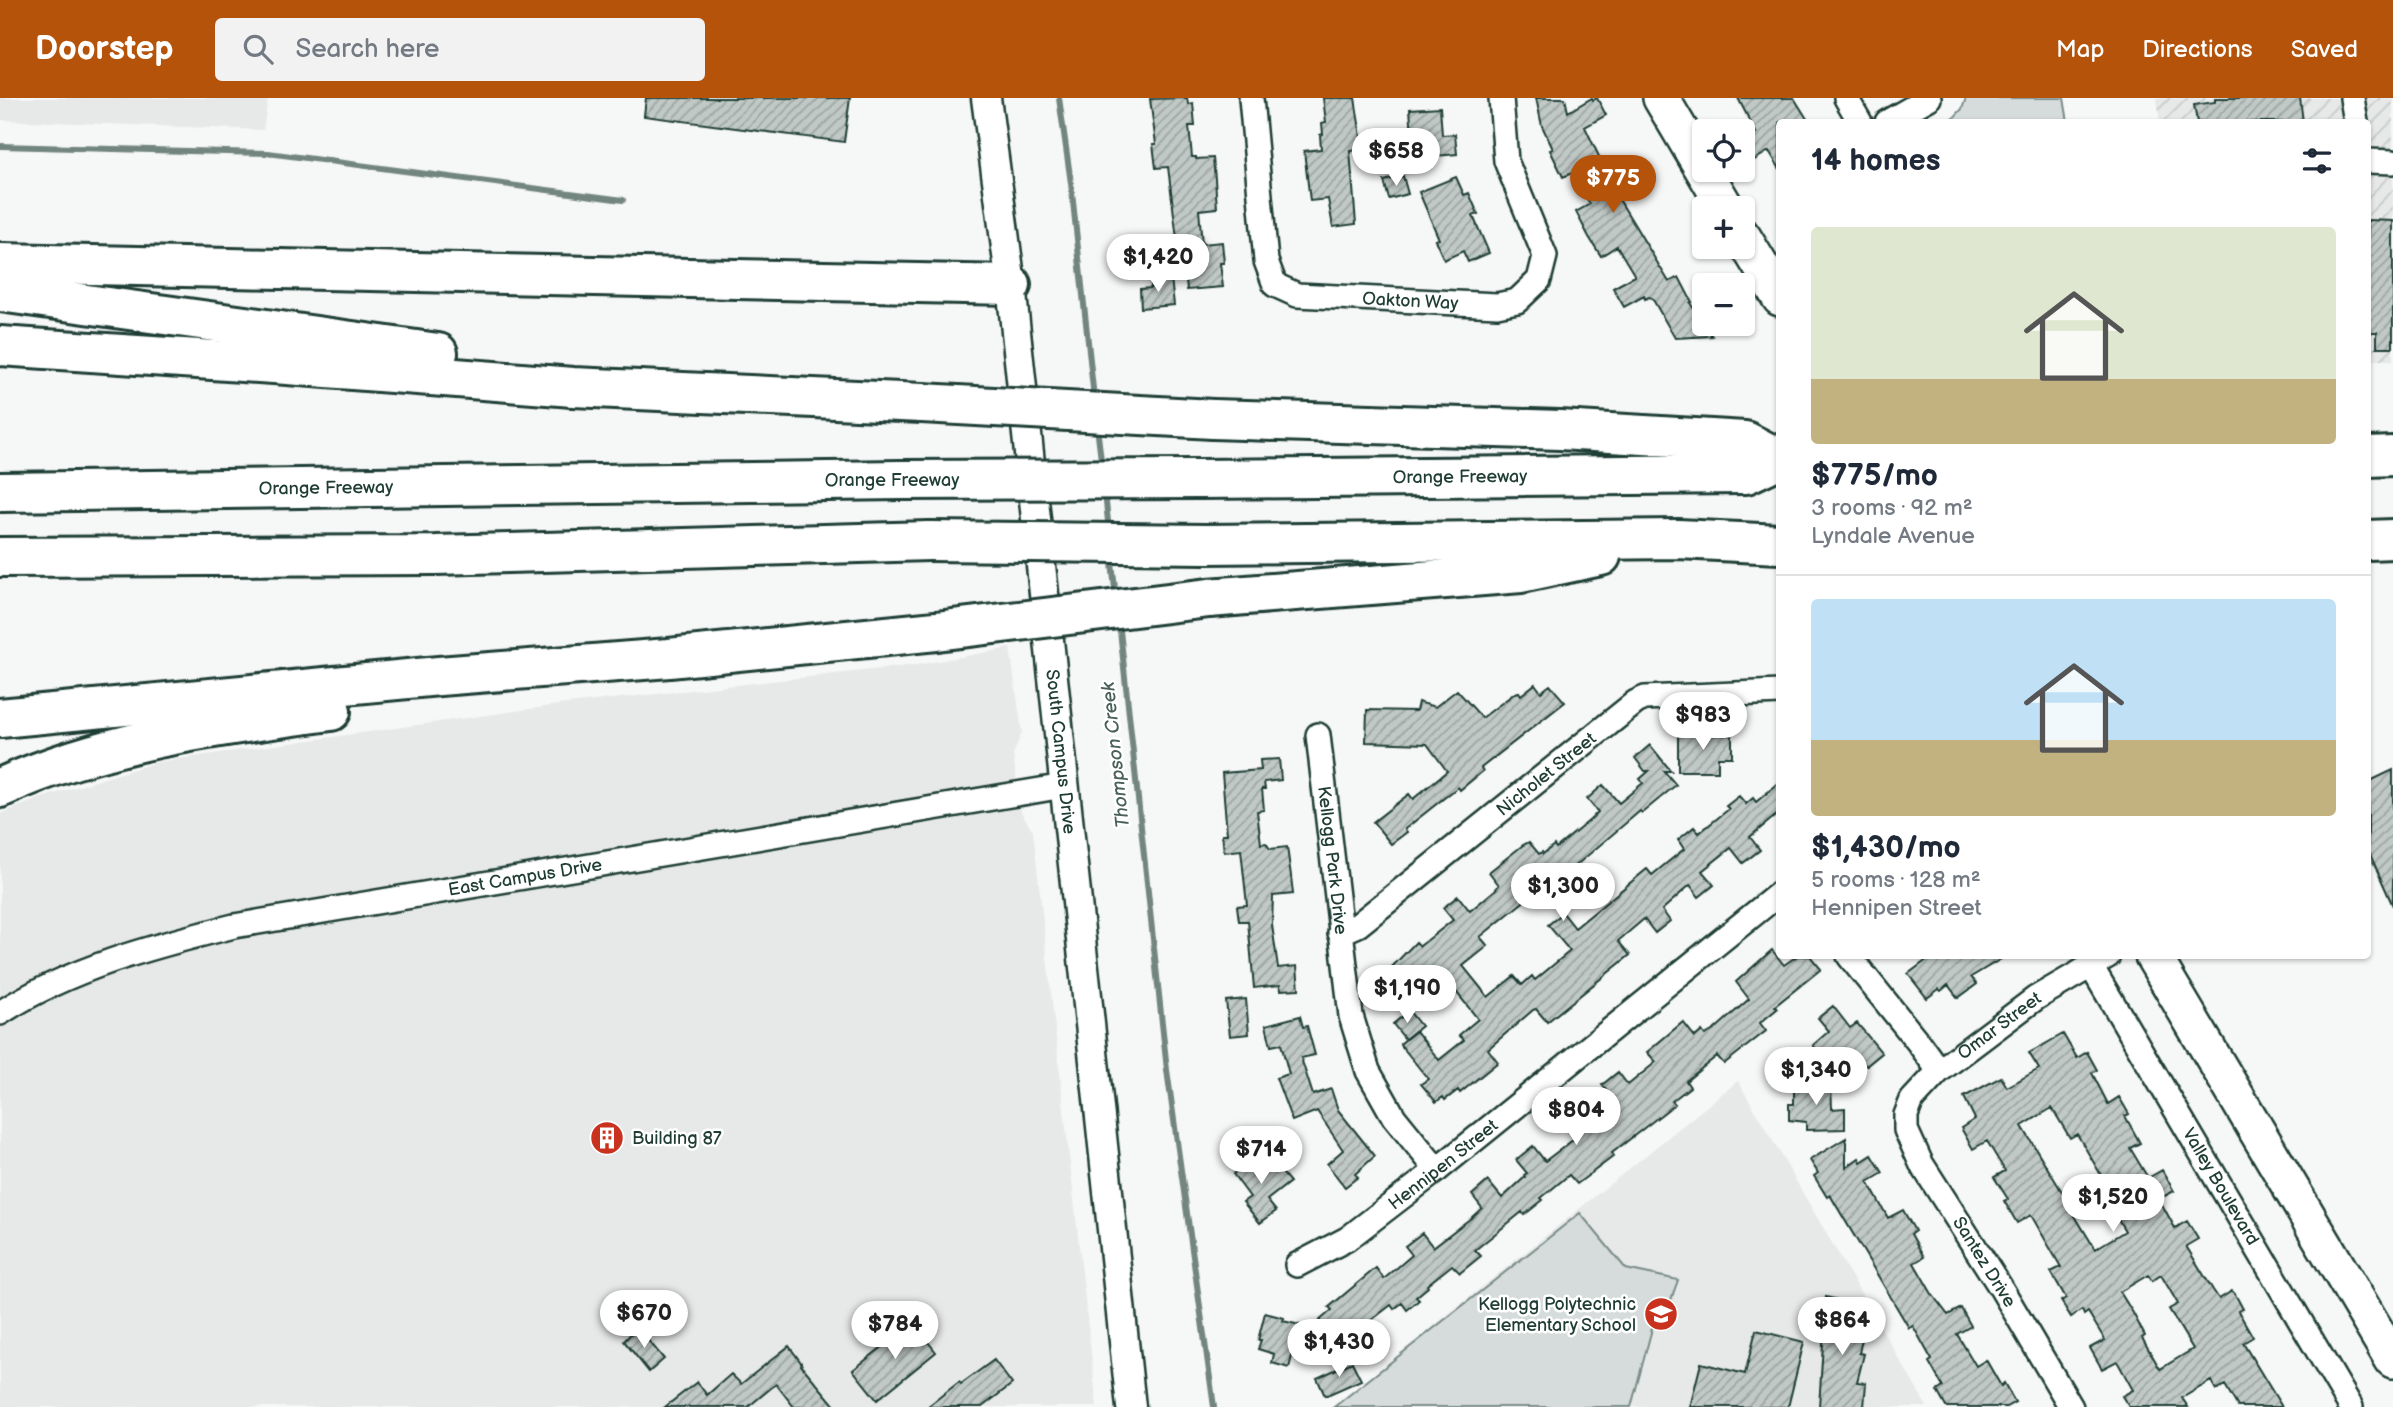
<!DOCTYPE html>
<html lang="en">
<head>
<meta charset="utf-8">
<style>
  body { margin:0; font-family:"Balsamiq Sans",sans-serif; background:#f2f2f3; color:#1f2937; height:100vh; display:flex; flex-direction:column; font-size:26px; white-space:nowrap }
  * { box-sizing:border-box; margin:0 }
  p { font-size:23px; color:#747a83 }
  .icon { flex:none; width:38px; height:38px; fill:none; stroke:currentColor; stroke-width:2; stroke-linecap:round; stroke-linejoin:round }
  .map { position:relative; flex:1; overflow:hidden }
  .details { position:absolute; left:1776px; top:21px; width:595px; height:840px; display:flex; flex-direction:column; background:#fff; border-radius:7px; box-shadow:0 2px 5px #0004 }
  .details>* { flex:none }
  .controls { position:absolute; left:1692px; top:21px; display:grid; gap:14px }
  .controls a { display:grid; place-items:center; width:63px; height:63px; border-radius:7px; background:#fff; box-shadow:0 2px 5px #0004; font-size:35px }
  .price { position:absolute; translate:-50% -60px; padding:0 16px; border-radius:24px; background:#fff; color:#222; font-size:23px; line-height:46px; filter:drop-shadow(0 2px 4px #0008) }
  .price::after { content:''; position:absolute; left:50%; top:42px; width:21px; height:16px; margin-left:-10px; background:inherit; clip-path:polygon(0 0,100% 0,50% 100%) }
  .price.selected { background:#b45309; color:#fff }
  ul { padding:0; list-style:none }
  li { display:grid; align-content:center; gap:14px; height:371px; padding:0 35px }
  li+li { border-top:2px solid #e0e1e3 }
  li span { display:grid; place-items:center; height:217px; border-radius:7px; color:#555 }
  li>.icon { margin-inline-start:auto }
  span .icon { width:126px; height:126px; fill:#fffc; stroke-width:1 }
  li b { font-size:30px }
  h2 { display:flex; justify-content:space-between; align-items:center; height:84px; padding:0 35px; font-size:30px }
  header { display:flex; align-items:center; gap:42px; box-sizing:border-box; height:98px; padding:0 35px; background:#b45309; color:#fff }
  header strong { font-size:33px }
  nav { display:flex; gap:38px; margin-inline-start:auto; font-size:24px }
  .search { width:490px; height:63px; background:#f2f2f3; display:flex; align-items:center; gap:18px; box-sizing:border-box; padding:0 24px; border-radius:7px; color:#747a83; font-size:26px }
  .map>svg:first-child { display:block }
</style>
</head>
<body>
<header>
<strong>Doorstep</strong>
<div class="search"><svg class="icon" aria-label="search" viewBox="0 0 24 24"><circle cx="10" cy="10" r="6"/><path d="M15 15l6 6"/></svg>Search here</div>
<nav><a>Map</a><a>Directions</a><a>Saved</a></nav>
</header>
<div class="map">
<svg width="2393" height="1309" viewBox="0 0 2393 1309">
  <defs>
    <pattern id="industrial-furrows" width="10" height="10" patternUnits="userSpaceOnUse" patternTransform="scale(1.75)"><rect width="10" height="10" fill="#e6e9e8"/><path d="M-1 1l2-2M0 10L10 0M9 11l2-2" fill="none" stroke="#c5c9c8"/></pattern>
    <pattern id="building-hatch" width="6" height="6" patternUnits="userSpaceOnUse" patternTransform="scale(1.75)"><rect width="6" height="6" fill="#c0c9c6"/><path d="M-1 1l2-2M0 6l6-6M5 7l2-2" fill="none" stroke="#9ba4a2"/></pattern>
  </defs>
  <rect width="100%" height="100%" fill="#f6f7f7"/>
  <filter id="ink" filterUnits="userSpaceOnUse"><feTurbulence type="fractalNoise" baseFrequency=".0143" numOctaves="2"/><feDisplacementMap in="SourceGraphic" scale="14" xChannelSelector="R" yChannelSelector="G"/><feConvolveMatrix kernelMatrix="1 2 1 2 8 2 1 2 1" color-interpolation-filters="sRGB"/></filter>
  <g filter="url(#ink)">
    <path fill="#e6e9e8" d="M 0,0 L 268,0 L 263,32 L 0,22 Z
      M 1010,550 L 1022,634 L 1013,657 L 1021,714 L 1033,733 L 1097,1309 L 0,1309 L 0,716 L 41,700 L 157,664 L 558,607 L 916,567 Z
      M 1738,983 L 1927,1309 L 1333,1309 Z"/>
    <path fill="url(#industrial-furrows)" d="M 2157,0 L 2393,0 L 2393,262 L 2368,262 L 2368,24 L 2160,24 Z"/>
    <path fill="#d6dcdb" stroke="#7a8c88" stroke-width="2" d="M 1966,0 L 2064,0 L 2068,24 L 1950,24 L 1962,11 Z
      M 1580,1115 L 1626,1171 L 1678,1182 L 1662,1227 L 1653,1227 L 1631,1309 L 1334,1309 Z"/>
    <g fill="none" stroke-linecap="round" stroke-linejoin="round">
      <path stroke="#72857f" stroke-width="6" d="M 1059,0 L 1071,85 L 1094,300
        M 0,48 L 268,55 L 623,102
        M 1097,329 L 1102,370
        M 1105,395 L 1109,433
        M 1111,457 L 1116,499
        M 1119,523 L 1167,972 L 1214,1309"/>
    </g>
    <path fill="url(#building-hatch)" stroke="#1f3d34" stroke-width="2" fill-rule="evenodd" d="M 646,0 L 850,0 L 844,44 L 644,18 Z
      M 1187,0 L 1188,6 L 1193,5 L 1195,28 L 1189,28 L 1192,59 L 1196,59 L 1196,61 L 1213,60 L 1215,81 L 1217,110 L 1199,112 L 1202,146 L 1222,144 L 1224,165 L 1220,165 L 1223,189 L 1187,192 L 1182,141 L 1177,141 L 1168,69 L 1156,70 L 1153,46 L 1156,46 L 1150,1 Z
      M 1323,0 L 1355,0 L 1363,52 L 1350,53 L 1356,126 L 1333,129 L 1328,101 L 1310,103 L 1304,53 L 1321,51 L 1320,37 L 1323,36 L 1322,25 L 1326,24 Z
      M 1536,0 L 1565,0 L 1568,14 L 1592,0 L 1593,2 L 1597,0 L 1606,17 L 1585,29 L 1603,67 L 1606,65 L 1618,85 L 1613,88 L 1620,103 L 1669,184 L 1679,179 L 1692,204 L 1690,205 L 1712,238 L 1675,240 L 1652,200 L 1649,199 L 1645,201 L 1644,198 L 1624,209 L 1613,190 L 1635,178 L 1617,148 L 1601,158 L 1589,139 L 1576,114 L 1590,106 L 1572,75 L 1563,79 L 1550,52 L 1553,51 L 1542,28 Z
      M 1738,0 L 1794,0 L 1809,24 L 1780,24 L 1780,71 L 1769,53 L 1754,62 L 1743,43 L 1756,35 Z
      M 2215,0 L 2300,0 L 2303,24 L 2197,24 L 2194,7 L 2215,4 Z
      M 1440,9 L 1442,37 L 1455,36 L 1457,56 L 1436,58 L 1436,50 L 1413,52 L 1410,11 Z
      M 1403,78 L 1408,96 L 1389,101 L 1384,83 Z
      M 1456,79 L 1464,97 L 1469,95 L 1478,116 L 1473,118 L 1489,155 L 1468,164 L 1463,153 L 1444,162 L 1435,142 L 1439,141 L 1419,94 Z
      M 2368,122 L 2393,123 L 2393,249 L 2377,249 L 2377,234 L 2368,234 Z
      M 1171,180 L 1174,207 L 1141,210 L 1140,191 L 1151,190 L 1151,182 Z
      M 1535,586 L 1541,594 L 1550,587 L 1565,604 L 1481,670 L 1483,673 L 1460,692 L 1458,689 L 1405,731 L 1407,734 L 1391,746 L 1373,724 L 1409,696 L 1413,701 L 1447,673 L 1427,646 L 1366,644 L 1367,612 L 1416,613 L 1418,604 L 1435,609 L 1457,592 L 1482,620 L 1515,595 L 1519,594 L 1521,597 Z
      M 1678,637 L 1732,637 L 1732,659 L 1718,659 L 1718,673 L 1678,673 Z
      M 1650,647 L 1671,673 L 1664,673 L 1676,687 L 1642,715 L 1640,713 L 1574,769 L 1579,775 L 1567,785 L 1561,777 L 1544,789 L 1543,788 L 1480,839 L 1488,848 L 1463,868 L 1488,899 L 1514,878 L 1522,887 L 1532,878 L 1535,882 L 1570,853 L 1548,827 L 1563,815 L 1575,830 L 1647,771 L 1652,777 L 1684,751 L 1678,742 L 1694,729 L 1699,735 L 1729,711 L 1726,708 L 1739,698 L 1746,706 L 1753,700 L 1756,704 L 1780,684 L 1780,714 L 1750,739 L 1760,752 L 1743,765 L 1731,750 L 1702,773 L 1714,787 L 1699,799 L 1690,787 L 1662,812 L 1670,823 L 1655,835 L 1644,821 L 1618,843 L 1630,857 L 1547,924 L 1536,911 L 1533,912 L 1488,951 L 1498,964 L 1460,995 L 1458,992 L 1445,1002 L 1443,999 L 1436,1004 L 1421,986 L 1428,981 L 1400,946 L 1416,933 L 1439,962 L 1464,942 L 1459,937 L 1478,921 L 1441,875 L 1407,903 L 1385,876 L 1416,844 L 1420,848 L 1453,822 L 1443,810 L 1458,798 L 1470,813 L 1495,792 L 1499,787 L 1489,774 L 1523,747 L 1529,744 L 1539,756 L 1542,754 L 1543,756 L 1554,747 L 1556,750 L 1590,722 L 1598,714 L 1587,701 L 1603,687 L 1619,705 L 1643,685 L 1640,681 L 1649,673 L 1645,673 L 1635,660 Z
      M 1279,661 L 1281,682 L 1264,684 L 1265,691 L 1262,691 L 1264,712 L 1257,713 L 1261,746 L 1266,745 L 1270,751 L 1287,749 L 1291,778 L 1293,796 L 1273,798 L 1272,827 L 1278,870 L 1297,868 L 1299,891 L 1281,892 L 1280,887 L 1254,890 L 1248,823 L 1239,823 L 1237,808 L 1247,807 L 1241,752 L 1224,754 L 1222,736 L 1227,736 L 1222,675 L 1261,672 L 1260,662 Z
      M 2393,672 L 2393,808 L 2368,752 L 2368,684 Z
      M 1772,852 L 1784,867 L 1797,858 L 1810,858 L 1821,871 L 1775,908 L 1777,911 L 1760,925 L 1766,933 L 1724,966 L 1717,958 L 1686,983 L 1690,989 L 1672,1003 L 1675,1006 L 1612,1055 L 1614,1058 L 1577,1086 L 1569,1077 L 1541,1100 L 1543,1102 L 1524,1117 L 1522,1114 L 1475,1152 L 1481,1158 L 1460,1175 L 1452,1167 L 1427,1187 L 1428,1189 L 1416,1199 L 1419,1202 L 1407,1212 L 1402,1205 L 1394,1211 L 1391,1207 L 1364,1228 L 1367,1232 L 1344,1251 L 1319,1223 L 1332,1212 L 1329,1209 L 1376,1170 L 1384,1181 L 1412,1157 L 1405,1148 L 1422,1135 L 1433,1149 L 1471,1120 L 1482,1110 L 1472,1097 L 1488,1083 L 1502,1100 L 1525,1079 L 1524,1077 L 1527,1075 L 1516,1062 L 1533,1048 L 1545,1063 L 1574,1041 L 1562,1025 L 1576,1014 L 1584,1025 L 1614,1002 L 1602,987 L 1618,974 L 1628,987 L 1656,964 L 1647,954 L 1683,924 L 1695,939 L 1702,933 L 1705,937 L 1714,932 L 1749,901 L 1736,884 Z
      M 1932,858 L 2006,858 L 1971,879 L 1977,886 L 1958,900 L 1948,887 L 1941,893 L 1939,891 L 1927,900 L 1908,876 Z
      M 1246,901 L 1249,936 L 1230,938 L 1226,903 Z
      M 1833,908 L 1850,930 L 1857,925 L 1882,955 L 1866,968 L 1858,959 L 1837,977 L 1813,947 L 1829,933 L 1818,920 Z
      M 1409,913 L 1421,928 L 1405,941 L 1393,926 Z
      M 1300,918 L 1303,929 L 1307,928 L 1315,957 L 1301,960 L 1313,997 L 1331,991 L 1338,1012 L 1375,1058 L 1355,1076 L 1358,1079 L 1345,1089 L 1327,1066 L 1343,1052 L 1317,1013 L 1292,1023 L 1276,980 L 1289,976 L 1281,946 L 1271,948 L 1266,927 Z
      M 2063,936 L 2077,960 L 2087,954 L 2097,972 L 2092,975 L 2108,1006 L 2119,999 L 2129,1016 L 2125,1018 L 2140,1045 L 2130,1050 L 2148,1080 L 2162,1072 L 2174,1093 L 2159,1101 L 2175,1130 L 2187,1123 L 2198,1141 L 2186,1148 L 2213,1192 L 2219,1201 L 2232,1193 L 2235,1196 L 2243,1211 L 2238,1213 L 2253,1239 L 2243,1245 L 2282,1309 L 2238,1309 L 2225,1287 L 2216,1292 L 2211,1283 L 2182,1300 L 2188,1309 L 2129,1309 L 2122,1298 L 2133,1292 L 2117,1263 L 2102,1271 L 2090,1250 L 2105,1242 L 2088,1214 L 2084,1217 L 2082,1212 L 2071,1219 L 2061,1203 L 2066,1200 L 2051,1174 L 2061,1169 L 2031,1117 L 2017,1125 L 2004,1103 L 2008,1101 L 1994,1079 L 2005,1073 L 1987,1043 L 1973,1051 L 1961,1030 L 1975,1021 L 1964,999 L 2001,979 L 2007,989 L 2039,971 L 2029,955 ZM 2052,1010 L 2070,1040 L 2077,1036 L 2118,1106 L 2111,1109 L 2125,1133 L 2095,1151 L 2075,1118 L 2081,1114 L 2072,1099 L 2067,1102 L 2022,1028 ZM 2148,1177 L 2152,1183 L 2161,1177 L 2178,1206 L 2169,1211 L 2193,1251 L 2160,1271 L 2142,1240 L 2145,1238 L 2133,1215 L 2120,1194 Z
      M 1831,983 L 1832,1011 L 1845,1010 L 1845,1031 L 1806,1032 L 1806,1024 L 1789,1022 L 1789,1006 L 1794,1006 L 1794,984 Z
      M 1846,1040 L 1846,1069 L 1859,1060 L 1861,1064 L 1872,1057 L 1883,1075 L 1868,1084 L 1888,1120 L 1903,1112 L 1915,1133 L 1911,1136 L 1924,1159 L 1914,1165 L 1932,1196 L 1948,1217 L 1961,1210 L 1971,1228 L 1957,1236 L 1976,1268 L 1986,1262 L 2001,1288 L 2004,1285 L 2015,1304 L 2006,1309 L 1946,1309 L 1937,1293 L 1943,1289 L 1929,1264 L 1932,1262 L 1913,1228 L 1909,1230 L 1830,1097 L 1827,1099 L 1814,1078 L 1818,1075 L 1810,1062 Z
      M 1256,1057 L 1263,1065 L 1270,1060 L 1290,1084 L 1267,1102 L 1276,1113 L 1260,1125 L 1243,1104 L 1250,1099 L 1233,1076 Z
      M 1826,1199 L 1862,1208 L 1856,1230 L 1864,1232 L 1859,1255 L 1864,1256 L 1857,1284 L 1866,1285 L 1864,1309 L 1819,1309 Z
      M 1265,1215 L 1284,1220 L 1283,1223 L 1300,1227 L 1289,1270 L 1272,1265 L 1274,1256 L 1258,1251 L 1261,1242 L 1258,1242 Z
      M 913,1225 L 936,1254 L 877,1302 L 853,1272 Z
      M 637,1229 L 664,1261 L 649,1274 L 624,1243 Z
      M 1756,1232 L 1804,1244 L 1788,1309 L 1690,1309 L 1701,1265 L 1745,1276 Z
      M 789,1248 L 802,1266 L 801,1267 L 836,1309 L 794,1309 L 776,1286 L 748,1309 L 665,1309 L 697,1284 L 707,1297 L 731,1276 L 741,1286 Z
      M 994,1262 L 1012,1286 L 982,1309 L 927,1309 L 959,1284 L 961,1286 Z
      M 1352,1264 L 1361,1282 L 1325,1298 L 1317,1280 Z"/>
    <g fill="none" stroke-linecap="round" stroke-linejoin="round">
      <g stroke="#1f3d34" stroke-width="28">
        <g id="minor">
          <path id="s1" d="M 1251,0 L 1266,163 L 1275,187 L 1297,197 L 1497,207 L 1517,203 L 1539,182 L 1545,158 L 1506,63 L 1501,0"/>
          <path d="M 1846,0 L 1860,24"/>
          <path d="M 2352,0 L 2356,24"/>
          <path d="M 1887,24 L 1929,0"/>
          <path d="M 2368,63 L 2393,64"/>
          <path id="s2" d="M 1318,637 L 1351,918 L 1368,973 L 1394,1019 L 1437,1072"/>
          <path id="s3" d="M 1340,835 L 1358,827 L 1636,604 L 1645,600 L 1780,594"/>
          <path d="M 1849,858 L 1918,944 L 1939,973"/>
          <path id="s4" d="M 2091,868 L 2351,1309"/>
          <path id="s5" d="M 0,915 C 70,870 154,848 234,828 L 1064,688"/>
          <path id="s6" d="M 1297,1167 L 1347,1141 L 1437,1072 L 1780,795"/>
          <path id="s7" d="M 2071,1309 L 2001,1190 L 1921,1065 L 1906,1032 L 1906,1017 L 1912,1002 L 1939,973 L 2036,900 L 2108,858"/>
        </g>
      </g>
      <g stroke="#1f3d34" stroke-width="33">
        <g id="tertiary">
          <path id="s8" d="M 986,0 L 1011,187 L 1131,1309"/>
        </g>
      </g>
      <g stroke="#1f3d34" stroke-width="40">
        <path id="primary" d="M 1661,0 L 1726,110
          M 1743,139 L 1780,200
          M 2153,858 L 2393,1262"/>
      </g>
      <g stroke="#1f3d34" stroke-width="44">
        <g id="motorway">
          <path d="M 0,165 L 1011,187"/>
          <path d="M 0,194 L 438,255"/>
          <path d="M 0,248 L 274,266 L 573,289 L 922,305"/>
          <path d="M 1213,321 L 1560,332 L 1745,343 L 1778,360"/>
          <path d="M 2368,359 L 2393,358"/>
          <path id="s9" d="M 1199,381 L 1746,376 L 1780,360"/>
          <path id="s10" d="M 0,394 L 901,382"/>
          <path d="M 2368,442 L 2393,441"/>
          <path d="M 1206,446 L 1678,441 L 1780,446"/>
          <path d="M 0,459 L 436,457 L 929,443"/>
          <path d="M 1209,500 L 1521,475 L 1601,458"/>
          <path d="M 0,620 L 439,578 L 669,560 L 936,533"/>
          <path d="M 0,690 C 105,642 218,628 331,613"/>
        </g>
      </g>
      <use href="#minor" stroke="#fff" stroke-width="23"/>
      <use href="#tertiary" stroke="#fff" stroke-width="28"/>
      <use href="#primary" stroke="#fff" stroke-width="35"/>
      <use href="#motorway" stroke="#fff" stroke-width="38"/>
      <g stroke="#1f3d34" stroke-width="44" stroke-linecap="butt">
        <path id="motorway-bridge" d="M 922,305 L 1213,321
          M 901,382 L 1199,381
          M 929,443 L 1206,446
          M 936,533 L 1209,500"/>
      </g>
      <use href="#motorway-bridge" stroke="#fff" stroke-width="38"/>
    </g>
  </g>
  <defs>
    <g id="building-disc" transform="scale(1.75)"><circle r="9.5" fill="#c8321e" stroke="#fff"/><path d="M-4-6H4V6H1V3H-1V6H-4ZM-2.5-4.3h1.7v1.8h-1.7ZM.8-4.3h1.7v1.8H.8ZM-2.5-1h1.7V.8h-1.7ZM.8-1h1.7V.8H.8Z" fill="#fff"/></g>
    <g id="school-disc" transform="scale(1.75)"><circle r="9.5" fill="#c8321e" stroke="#fff"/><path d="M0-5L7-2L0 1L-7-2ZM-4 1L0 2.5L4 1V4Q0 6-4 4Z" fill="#fff"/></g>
  </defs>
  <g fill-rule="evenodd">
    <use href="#building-disc" x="607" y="1040"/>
    <use href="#school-disc" x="1661" y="1216"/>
  </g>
  <g text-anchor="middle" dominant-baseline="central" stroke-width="5" stroke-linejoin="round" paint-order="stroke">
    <g font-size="18" fill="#1f3d34" stroke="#fff">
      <text stroke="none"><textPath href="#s1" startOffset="327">Oakton Way</textPath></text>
      <text stroke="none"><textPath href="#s9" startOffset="261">Orange Freeway</textPath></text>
      <text x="892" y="382">Orange Freeway</text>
      <text stroke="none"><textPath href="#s10" startOffset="326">Orange Freeway</textPath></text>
      <text stroke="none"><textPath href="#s8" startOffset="658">South Campus Drive</textPath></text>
      <text stroke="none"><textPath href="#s3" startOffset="261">Nicholet Street</textPath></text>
      <text stroke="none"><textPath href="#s2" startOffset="126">Kellogg Park Drive</textPath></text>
      <text stroke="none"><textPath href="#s5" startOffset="546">East Campus Drive</textPath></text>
      <text stroke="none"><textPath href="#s7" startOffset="469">Omar Street</textPath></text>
      <text stroke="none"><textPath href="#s6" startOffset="178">Hennipen Street</textPath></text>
      <text stroke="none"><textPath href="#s4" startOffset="256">Valley Boulevard</textPath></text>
      <text transform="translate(1984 1164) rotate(58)">Santez Drive</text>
    </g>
    <g font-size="18" fill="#1f3d34" stroke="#fff" text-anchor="start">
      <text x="632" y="1040">Building 87</text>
      <text x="1636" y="1206" text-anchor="end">Kellogg Polytechnic<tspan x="1636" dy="21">Elementary School</tspan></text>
    </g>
    <g font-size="19" font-style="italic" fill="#49615a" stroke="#fff">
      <text transform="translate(1116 657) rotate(-96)">Thompson Creek</text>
    </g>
  </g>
</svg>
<div class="controls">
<a><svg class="icon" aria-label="locate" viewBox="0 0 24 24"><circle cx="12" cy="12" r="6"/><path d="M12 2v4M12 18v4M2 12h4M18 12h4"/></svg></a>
<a>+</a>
<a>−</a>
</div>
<b class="price" style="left:1396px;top:90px">$658</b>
<b class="price selected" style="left:1613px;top:117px">$775</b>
<b class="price" style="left:1158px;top:196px">$1,420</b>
<b class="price" style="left:1703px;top:654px">$983</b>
<b class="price" style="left:1563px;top:825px">$1,300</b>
<b class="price" style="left:1407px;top:927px">$1,190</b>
<b class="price" style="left:1816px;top:1009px">$1,340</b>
<b class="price" style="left:1576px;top:1049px">$804</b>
<b class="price" style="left:1261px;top:1088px">$714</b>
<b class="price" style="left:2113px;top:1136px">$1,520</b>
<b class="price" style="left:644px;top:1252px">$670</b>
<b class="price" style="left:1842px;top:1259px">$864</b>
<b class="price" style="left:895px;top:1263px">$784</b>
<b class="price" style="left:1339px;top:1281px">$1,430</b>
<section class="details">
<h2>14 homes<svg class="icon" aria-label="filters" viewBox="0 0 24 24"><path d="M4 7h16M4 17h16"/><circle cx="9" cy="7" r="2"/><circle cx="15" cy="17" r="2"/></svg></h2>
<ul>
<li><span style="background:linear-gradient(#dfe7d0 70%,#c2b280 0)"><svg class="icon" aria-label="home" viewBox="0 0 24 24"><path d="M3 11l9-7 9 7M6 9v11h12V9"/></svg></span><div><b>$775/mo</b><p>3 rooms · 92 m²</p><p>Lyndale Avenue</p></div></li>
<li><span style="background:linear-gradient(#bfe0f5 65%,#c2b280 0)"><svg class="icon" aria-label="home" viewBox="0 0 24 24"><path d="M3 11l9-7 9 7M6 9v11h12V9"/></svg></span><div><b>$1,430/mo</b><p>5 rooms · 128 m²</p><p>Hennipen Street</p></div></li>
</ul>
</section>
</div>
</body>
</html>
